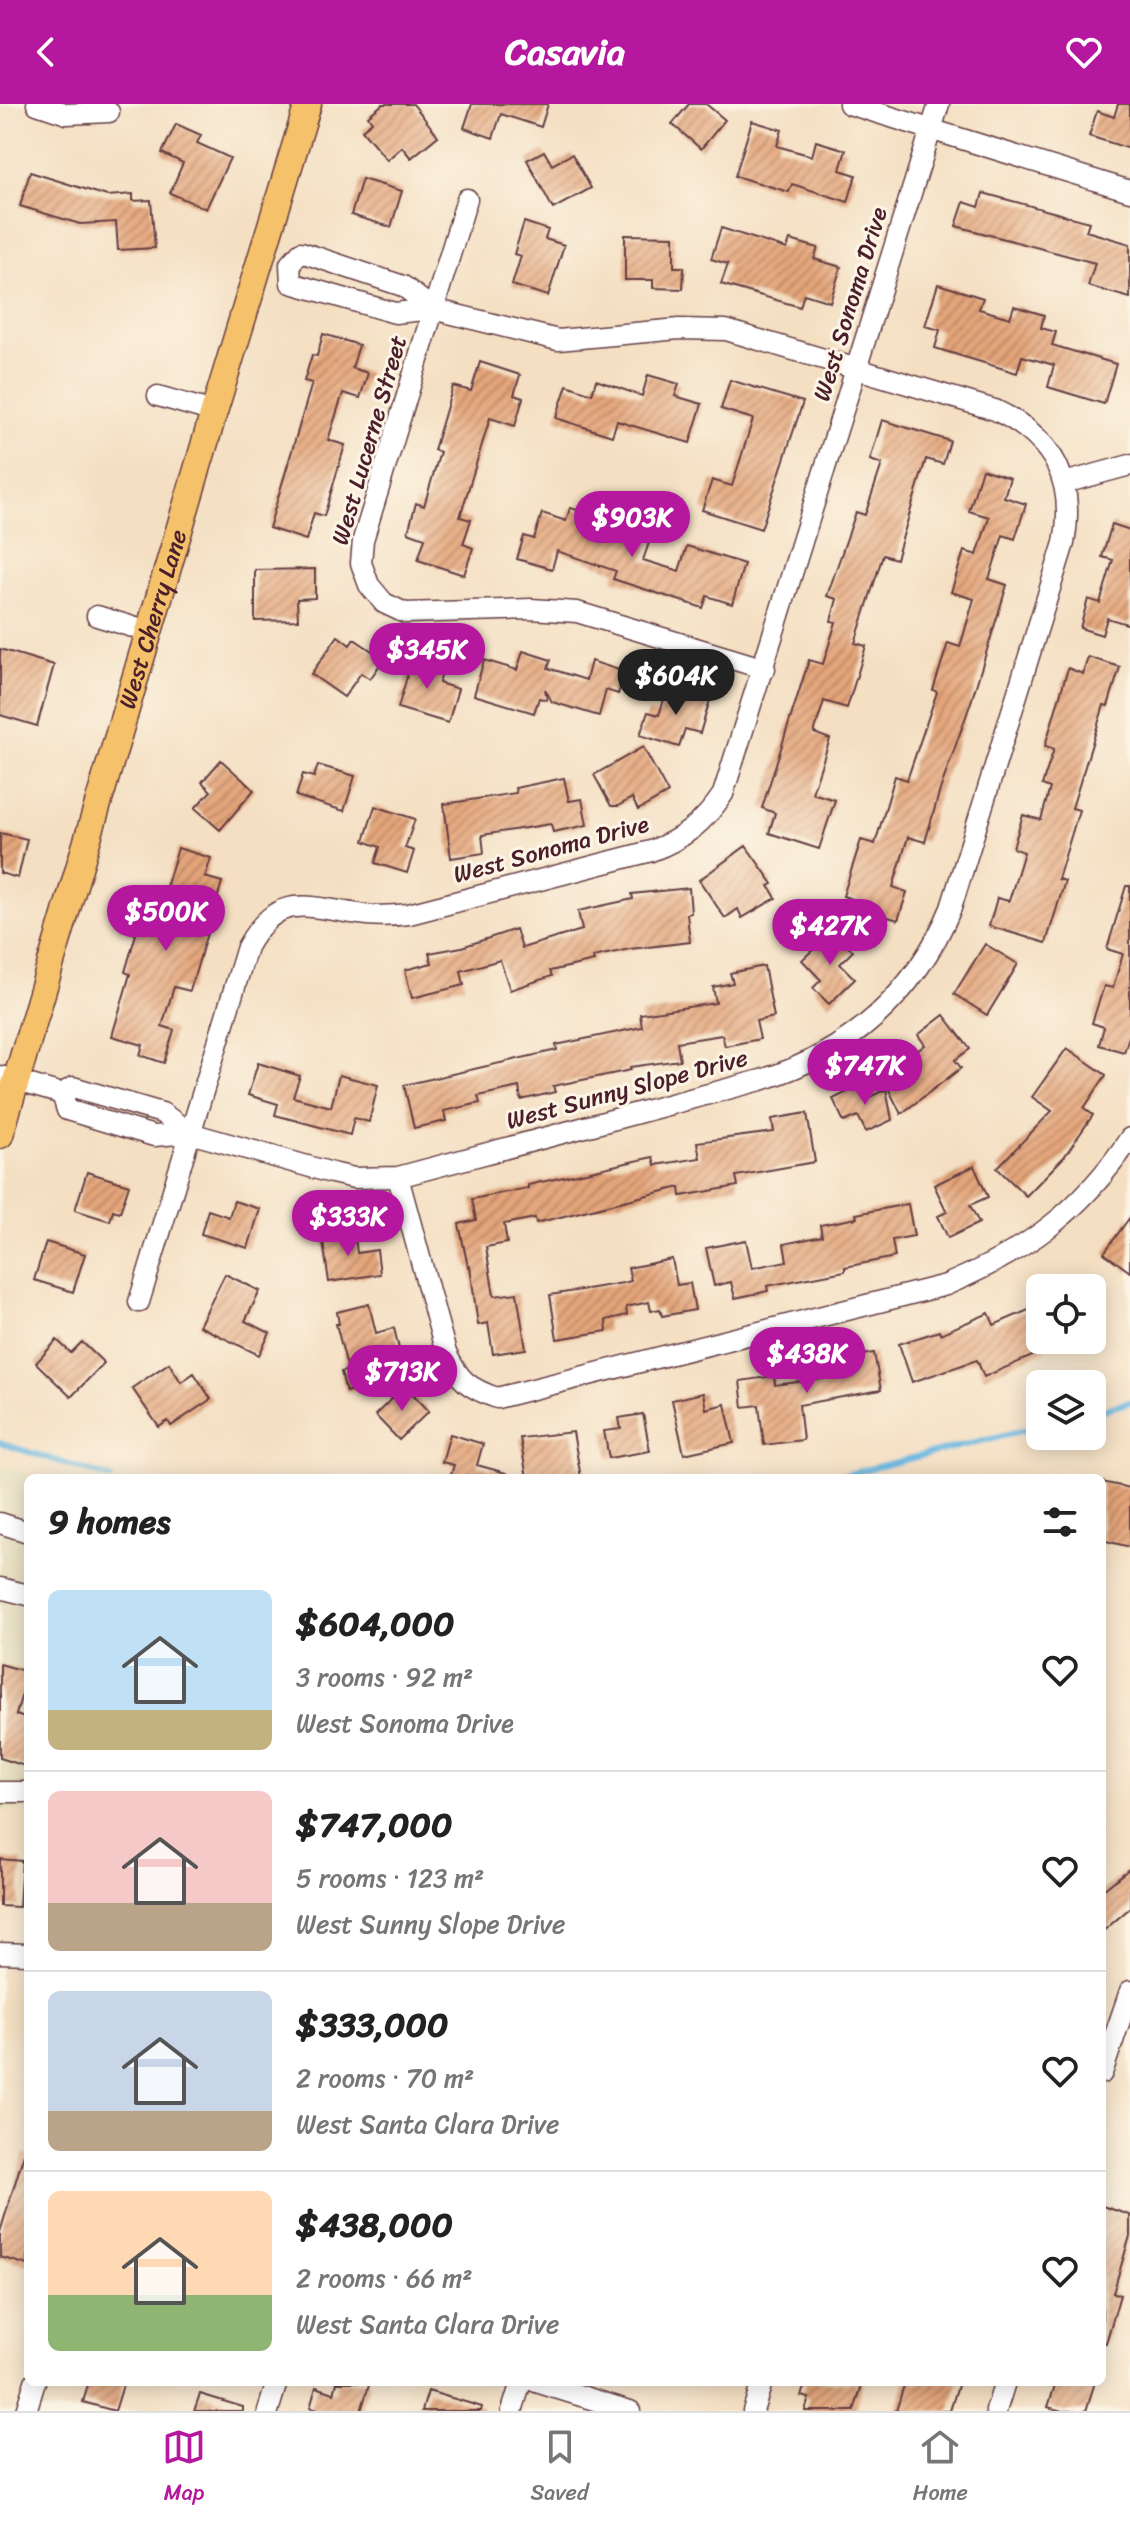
<!DOCTYPE html>
<html lang="en">
<head>
<meta charset="utf-8">
<style>
  body { margin:0; font-family:Sriracha,sans-serif; background:#f6f6f6; color:#222; height:100vh; display:flex; flex-direction:column; font-size:30px; white-space:nowrap }
  * { box-sizing:border-box; margin:0 }
  p { font-size:26px; color:#767676 }
  .icon { flex:none; width:44px; height:44px; fill:none; stroke:currentColor; stroke-width:2; stroke-linecap:round; stroke-linejoin:round }
  .map { position:relative; flex:1; overflow:hidden }
  .details { position:absolute; left:24px; top:1370px; width:1082px; height:912px; display:flex; flex-direction:column; background:#fff; border-radius:12px; box-shadow:0 4px 20px #0003 }
  .details>* { flex:none }
  .controls { position:absolute; left:1026px; top:1170px; display:grid; gap:16px }
  .controls a { display:grid; place-items:center; width:80px; height:80px; border-radius:12px; background:#fff; box-shadow:0 4px 20px #0003; font-size:40px }
  .price { position:absolute; translate:-50% -68px; padding:0 18px; border-radius:28px; background:#b5179e; color:#fff; font-size:26px; line-height:52px; filter:drop-shadow(0 2px 4px #0008) }
  .price::after { content:''; position:absolute; left:50%; top:48px; width:24px; height:18px; margin-left:-12px; background:inherit; clip-path:polygon(0 0,100% 0,50% 100%) }
  .price.active { background:#222; color:#fff }
  ul { padding:0; list-style:none }
  li { display:flex; align-items:center; gap:24px; height:200px; padding:0 24px }
  li+li { border-top:2px solid #e0e0e0 }
  li span { display:grid; place-items:center; flex:none; width:224px; height:160px; border-radius:12px; color:#555 }
  li>.icon { margin-inline-start:auto }
  span .icon { width:96px; height:96px; fill:#fffc; stroke-width:1 }
  li b { font-size:34px }
  h2 { display:flex; justify-content:space-between; align-items:center; height:96px; padding:0 24px; font-size:34px }
  header { display:flex; justify-content:space-between; align-items:center; height:104px; padding:0 24px; background:#b5179e; color:#fff; font-size:36px; font-weight:700 }
  .menu { display:flex; justify-content:space-around; align-items:center; height:112px; border-top:2px solid #e0e0e0; background:#fff; font-size:22px; color:#767676 }
  .menu a { display:grid; justify-items:center; gap:4px }
  .menu .active { color:#b5179e }
  .map>svg:first-child { display:block }
</style>
</head>
<body>
<header><svg class="icon" aria-label="back" viewBox="0 0 24 24"><path d="M15 5l-7 7 7 7"/></svg>Casavia<svg class="icon" aria-label="heart" viewBox="0 0 24 24"><path d="M12 20l-8-8c-3-5 5-10 8-4 3-6 11-1 8 4z"/></svg></header>
<div class="map">
<svg width="1130" height="2307" viewBox="0 0 1130 2307">
  <defs>
    <pattern id="building-hatch" width="6" height="6" patternUnits="userSpaceOnUse" patternTransform="scale(2)"><rect width="6" height="6" fill="#e4a57a"/><path d="M-1 1l2-2M0 6l6-6M5 7l2-2" fill="none" stroke="#bb8664"/></pattern>
  </defs>
  <rect width="100%" height="100%" fill="#fcf5e5"/>
  <filter id="ink" filterUnits="userSpaceOnUse"><feTurbulence type="fractalNoise" baseFrequency=".0125" numOctaves="2"/><feDisplacementMap in="SourceGraphic" scale="16" xChannelSelector="R" yChannelSelector="G"/><feConvolveMatrix kernelMatrix="1 2 1 2 8 2 1 2 1" color-interpolation-filters="sRGB"/></filter>
  <filter id="wash" filterUnits="userSpaceOnUse"><feTurbulence type="fractalNoise" baseFrequency=".006" numOctaves="4" result="noise"/><feDisplacementMap in="SourceGraphic" scale="32" xChannelSelector="R" yChannelSelector="G"/><feGaussianBlur stdDeviation="1.8" result="paint"/><feColorMatrix in="noise" values="0 0 0 0 0 0 0 0 0 0 0 0 0 0 0 0 0 1.4 0 .05"/><feComposite in="paint" operator="in"/></filter>
  <g filter="url(#wash)">
    <rect width="100%" height="100%" fill="#f4dfc2"/>
    <path fill="#e4dbba" d="M 0,1361 L 41,1374 L 28,1374 L 28,1705 L 0,1707 Z"/>
    <g fill="none" stroke-linecap="round" stroke-linejoin="round">
      <path stroke="#65b6e0" stroke-width="6" d="M 1092,1309 L 1130,1298
        M 0,1339 L 111,1374
        M 833,1374 L 1040,1322"/>
    </g>
    <g id="blocks">
      <path fill="url(#building-hatch)" d="M 383,0 L 413,0 L 438,32 L 411,54 L 402,43 L 387,56 L 362,26 L 372,18 L 368,12 Z
        M 472,0 L 548,0 L 541,23 L 501,10 L 493,34 L 464,24 Z
        M 689,0 L 706,0 L 725,16 L 701,45 L 672,20 Z
        M 1118,0 L 1130,0 L 1130,45 L 1089,32 L 1097,7 L 1114,13 Z
        M 752,17 L 782,26 L 777,42 L 812,52 L 816,37 L 846,46 L 840,66 L 856,71 L 848,98 L 792,80 L 789,88 L 735,72 Z
        M 176,20 L 201,31 L 197,39 L 230,54 L 206,105 L 170,89 L 183,59 L 162,49 Z
        M 544,47 L 552,61 L 572,50 L 591,84 L 553,105 L 527,56 Z
        M 30,68 L 107,92 L 133,90 L 133,97 L 151,96 L 155,144 L 118,146 L 116,118 L 80,120 L 20,102 Z
        M 362,75 L 402,87 L 391,123 L 351,111 Z
        M 983,89 L 1089,118 L 1086,127 L 1130,140 L 1130,194 L 1088,182 L 1095,159 L 956,122 L 964,98 L 979,103 Z
        M 524,118 L 548,126 L 545,135 L 564,141 L 548,192 L 512,181 L 521,152 L 514,150 Z
        M 721,124 L 787,145 L 790,136 L 818,144 L 814,155 L 841,163 L 830,198 L 804,190 L 800,203 L 721,180 L 728,160 L 711,155 Z
        M 625,131 L 674,132 L 674,163 L 684,163 L 683,185 L 653,184 L 653,176 L 625,176 Z
        M 938,180 L 983,194 L 979,205 L 1010,214 L 1014,202 L 1044,211 L 1041,224 L 1056,228 L 1052,241 L 1116,260 L 1104,300 L 1048,283 L 1054,261 L 1022,252 L 1017,269 L 935,244 L 940,226 L 925,222 Z
        M 323,230 L 359,241 L 352,264 L 368,269 L 360,294 L 343,289 L 328,336 L 345,341 L 324,412 L 314,409 L 306,436 L 269,424 L 312,279 L 304,277 L 312,251 L 317,252 Z
        M 480,258 L 520,271 L 514,291 L 523,294 L 515,322 L 490,314 L 460,413 L 471,416 L 463,440 L 473,444 L 464,471 L 418,456 L 425,434 L 408,428 L 416,399 L 424,402 L 440,348 L 434,346 L 453,282 L 471,287 Z
        M 648,271 L 679,280 L 675,292 L 702,300 L 690,339 L 617,317 L 612,332 L 556,314 L 567,281 L 592,290 L 596,276 L 642,292 Z
        M 730,276 L 803,298 L 761,425 L 702,406 L 712,376 L 732,382 L 753,315 L 721,305 Z
        M 882,316 L 950,337 L 943,360 L 926,355 L 896,455 L 883,451 L 855,539 L 866,542 L 847,604 L 824,597 L 814,629 L 830,635 L 812,689 L 835,696 L 819,745 L 769,729 L 775,709 L 762,704 L 809,556 L 823,560 L 836,518 L 831,517 L 837,495 L 827,492 L 856,408 L 865,411 L 882,360 L 870,356 Z
        M 982,365 L 1010,374 L 1004,393 L 1026,400 L 1015,435 L 1003,431 L 989,475 L 1007,481 L 971,598 L 940,686 L 925,738 L 908,733 L 893,783 L 907,788 L 898,816 L 872,808 L 874,802 L 843,792 L 861,736 L 875,740 L 895,672 L 907,676 L 937,588 L 933,586 L 948,539 L 960,543 L 974,495 L 951,488 L 964,447 L 977,451 L 989,413 L 969,407 Z
        M 570,404 L 589,409 L 587,413 L 651,433 L 643,456 L 679,467 L 687,442 L 744,460 L 732,500 L 707,492 L 703,504 L 613,475 L 616,467 L 557,447 L 552,465 L 517,455 L 524,432 L 534,435 L 542,409 L 566,417 Z
        M 1112,420 L 1130,426 L 1130,521 L 1107,514 L 1102,531 L 1080,524 L 1088,495 L 1100,499 L 1113,456 L 1102,453 Z
        M 315,465 L 315,494 L 297,495 L 298,516 L 255,517 L 255,466 Z
        M 338,532 L 350,541 L 354,535 L 384,555 L 370,575 L 361,569 L 344,593 L 311,570 Z
        M 0,545 L 54,561 L 37,622 L 0,611 Z
        M 523,547 L 551,556 L 548,564 L 586,576 L 591,557 L 625,568 L 618,590 L 606,586 L 599,612 L 552,598 L 545,585 L 547,596 L 539,594 L 534,609 L 474,591 L 484,556 L 517,566 Z
        M 413,552 L 444,562 L 439,579 L 458,585 L 448,619 L 398,604 Z
        M 1088,553 L 1120,563 L 1108,602 L 1104,601 L 1072,704 L 1079,706 L 1058,775 L 1065,777 L 1046,839 L 989,822 L 997,794 L 1009,797 L 1024,748 L 1013,744 L 1023,711 L 1041,716 L 1050,684 L 1042,681 L 1054,645 L 1045,642 L 1068,564 L 1083,570 Z
        M 668,583 L 710,596 L 700,629 L 685,625 L 679,643 L 640,631 L 648,608 L 659,611 Z
        M 643,643 L 668,689 L 638,706 L 632,694 L 618,702 L 611,702 L 594,671 Z
        M 221,656 L 254,686 L 220,726 L 195,704 L 211,687 L 202,678 Z
        M 318,661 L 355,672 L 344,707 L 296,692 L 303,670 L 314,673 Z
        M 564,674 L 569,697 L 582,695 L 587,721 L 553,728 L 551,720 L 482,731 L 484,749 L 451,754 L 444,700 L 516,689 L 515,684 Z
        M 375,702 L 415,715 L 405,744 L 414,747 L 407,769 L 375,759 L 380,743 L 364,737 Z
        M 0,729 L 27,735 L 18,774 L 0,769 Z
        M 746,742 L 773,780 L 769,782 L 776,794 L 742,814 L 738,805 L 725,814 L 699,776 Z
        M 178,744 L 211,754 L 205,773 L 222,778 L 190,887 L 174,883 L 162,922 L 174,926 L 164,959 L 140,951 L 143,941 L 112,932 L 130,870 L 125,868 L 136,830 L 128,827 L 135,803 L 158,810 Z
        M 1126,782 L 1130,782 L 1130,930 L 1124,948 L 1099,941 L 1104,923 L 1092,919 L 1104,882 L 1113,884 L 1123,850 L 1107,845 Z
        M 689,784 L 691,809 L 687,810 L 690,838 L 630,845 L 593,853 L 594,857 L 550,867 L 552,872 L 510,886 L 500,856 L 461,867 L 464,881 L 412,894 L 405,866 L 432,859 L 429,849 L 462,843 L 516,825 L 522,844 L 582,826 L 578,807 L 633,795 L 632,790 Z
        M 833,827 L 853,847 L 840,860 L 855,875 L 829,900 L 813,884 L 821,876 L 802,856 Z
        M 985,840 L 1018,860 L 987,911 L 954,890 Z
        M 764,862 L 774,913 L 756,917 L 760,935 L 725,942 L 722,931 L 677,938 L 680,956 L 630,963 L 631,966 L 553,982 L 555,988 L 521,996 L 519,983 L 478,992 L 480,999 L 444,1007 L 446,1017 L 414,1024 L 404,981 L 557,946 L 556,941 L 642,923 L 640,910 L 716,899 L 713,883 L 733,879 L 730,869 Z
        M 944,911 L 970,945 L 955,956 L 961,964 L 901,1010 L 888,984 L 906,975 L 896,963 L 925,941 L 918,931 Z
        M 1067,944 L 1106,971 L 1084,1004 L 1093,1011 L 1064,1053 L 1026,1092 L 997,1064 L 1052,1007 L 1032,993 Z
        M 258,959 L 300,972 L 293,993 L 331,1003 L 339,971 L 378,981 L 369,1018 L 354,1014 L 350,1031 L 275,1011 L 278,1000 L 248,991 Z
        M 864,980 L 870,993 L 886,985 L 892,1016 L 866,1028 L 858,1012 L 844,1018 L 833,995 Z
        M 807,1009 L 815,1058 L 736,1072 L 738,1082 L 681,1092 L 680,1083 L 536,1119 L 535,1114 L 504,1120 L 507,1139 L 486,1143 L 494,1192 L 517,1189 L 526,1245 L 493,1250 L 488,1219 L 478,1221 L 470,1162 L 468,1163 L 459,1120 L 476,1116 L 472,1095 L 528,1084 L 528,1081 L 653,1053 L 655,1061 L 700,1054 L 697,1038 L 774,1028 L 772,1015 Z
        M 974,1062 L 988,1093 L 970,1101 L 979,1119 L 948,1134 L 938,1112 L 947,1108 L 934,1081 Z
        M 87,1068 L 129,1081 L 120,1108 L 113,1106 L 110,1117 L 75,1106 Z
        M 234,1097 L 260,1105 L 248,1144 L 201,1130 L 208,1106 L 229,1113 Z
        M 908,1100 L 914,1132 L 892,1136 L 895,1153 L 845,1163 L 845,1167 L 767,1182 L 768,1187 L 735,1194 L 731,1178 L 714,1182 L 706,1144 L 746,1136 L 752,1164 L 787,1157 L 784,1140 L 822,1132 L 820,1121 L 857,1114 L 856,1110 Z
        M 1130,1113 L 1130,1168 L 1104,1149 Z
        M 354,1126 L 357,1149 L 377,1146 L 380,1170 L 329,1178 L 322,1131 Z
        M 46,1138 L 85,1150 L 73,1188 L 34,1176 Z
        M 672,1155 L 677,1181 L 690,1179 L 695,1206 L 662,1212 L 660,1205 L 651,1207 L 649,1198 L 626,1203 L 627,1211 L 606,1216 L 607,1227 L 557,1235 L 550,1191 L 623,1179 L 631,1177 L 628,1164 Z
        M 225,1170 L 260,1187 L 245,1217 L 270,1229 L 259,1251 L 199,1222 Z
        M 369,1200 L 376,1229 L 394,1224 L 399,1245 L 399,1257 L 365,1266 L 370,1281 L 346,1288 L 341,1268 L 348,1266 L 336,1220 L 339,1220 L 337,1208 Z
        M 1040,1201 L 1040,1236 L 1046,1246 L 984,1273 L 977,1256 L 912,1278 L 899,1240 L 939,1227 L 940,1230 L 989,1209 L 994,1221 Z
        M 57,1236 L 71,1249 L 82,1238 L 104,1259 L 71,1293 L 36,1259 Z
        M 874,1249 L 881,1286 L 799,1301 L 803,1336 L 764,1341 L 759,1301 L 743,1303 L 740,1277 L 774,1272 L 775,1281 L 823,1275 L 820,1259 Z
        M 169,1259 L 181,1278 L 194,1269 L 211,1295 L 171,1322 L 168,1317 L 159,1323 L 132,1284 Z
        M 405,1282 L 429,1307 L 399,1336 L 375,1311 Z
        M 703,1289 L 706,1305 L 725,1300 L 734,1339 L 684,1350 L 672,1296 Z
        M 643,1310 L 650,1347 L 609,1354 L 604,1327 L 621,1325 L 619,1314 Z
        M 573,1328 L 581,1374 L 527,1374 L 520,1334 Z
        M 450,1330 L 483,1340 L 477,1361 L 506,1369 L 506,1374 L 450,1374 L 454,1361 L 442,1358 Z
        M 1102,1378 L 1130,1384 L 1130,1443 L 1102,1436 Z
        M 0,1560 L 28,1568 L 16,1611 L 28,1615 L 28,1663 L 0,1654 Z
        M 0,1755 L 22,1757 L 19,1803 L 0,1802 Z
        M 1130,1764 L 1130,1804 L 1102,1828 L 1102,1787 Z
        M 24,2050 L 28,2050 L 28,2161 L 0,2153 L 0,2128 Z
        M 1102,2102 L 1130,2111 L 1130,2132 L 1113,2189 L 1120,2191 L 1106,2239 L 1102,2238 Z
        M 89,2278 L 124,2278 L 115,2307 L 83,2298 Z
        M 337,2278 L 370,2278 L 361,2307 L 321,2307 L 310,2304 L 316,2283 L 334,2289 Z
        M 806,2278 L 863,2278 L 854,2307 L 805,2307 L 809,2294 L 801,2292 Z
        M 905,2278 L 959,2278 L 950,2307 L 896,2307 Z
        M 1056,2278 L 1095,2278 L 1086,2307 L 1062,2307 L 1048,2303 Z
        M 428,2287 L 482,2303 L 481,2307 L 422,2307 Z
        M 200,2290 L 243,2303 L 243,2307 L 194,2307 Z"/>
    </g>
  </g>
  <g filter="url(#ink)">
    <use href="#blocks" fill-opacity="0" stroke="#643c42" stroke-width="2"/>
    <g fill="none" stroke-linecap="round" stroke-linejoin="round">
      <g stroke="#643c42" stroke-width="23">
        <path id="minor" d="M 37,0 L 67,10 L 109,8
          M 849,0 L 1130,87
          M 467,95 L 363,436 L 361,459 L 369,481 L 384,499 L 405,509 L 531,505 L 577,508 L 765,565
          M 158,292 L 214,308
          M 1064,379 L 1130,361
          M 97,512 L 149,528
          M 0,972 L 62,990
          M 190,1029 L 154,1032 L 67,1006 L 62,990 L 73,983 L 162,1009 L 190,1029 L 332,1069 L 354,1074 L 398,1073 L 761,976 C 850,949 915,890 951,804 L 1064,439 C 1076,376 1053,333 995,306 L 726,226 L 679,225 L 558,236 L 433,205 L 395,209 L 291,179 L 290,160 L 301,148 L 403,182 L 433,205
          M 398,1073 L 446,1249 C 459,1276 468,1284 497,1294 L 946,1181 C 1026,1147 1081,1108 1130,1034
          M 139,1198 L 247,843 C 278,787 306,803 359,810 C 376,813 392,812 409,810 L 651,747 C 683,735 704,719 723,690 L 939,0
          M 0,1419 L 28,1428
          M 0,1484 L 28,1491
          M 0,1688 L 28,1688
          M 0,1849 L 28,1850
          M 1102,1969 L 1130,1887
          M 536,2278 L 630,2307
          M 26,2307 L 35,2278
          M 268,2307 L 277,2278
          M 512,2307 L 521,2278
          M 753,2307 L 762,2278
          M 996,2307 L 1005,2278"/>
      </g>
      <g stroke="#643c42" stroke-width="29">
        <g id="major">
          <path id="s1" d="M 0,1031 L 214,308 L 308,0"/>
        </g>
      </g>
      <path stroke="#643c42" stroke-width="4" stroke-dasharray="2 6" stroke-linecap="butt" d="M 1102,1879 L 1108,1881"/>
      <use href="#minor" stroke="#fff" stroke-width="20"/>
      <use href="#major" stroke="#f5c16b" stroke-width="26"/>
    </g>
  </g>
  <g text-anchor="middle" dominant-baseline="central" stroke-width="6" stroke-linejoin="round" paint-order="stroke">
    <g font-size="24" fill="#4a1f2b" stroke="#fcf5e5">
      <text transform="translate(850 200) rotate(-73)">West Sonoma Drive</text>
      <text transform="translate(369 336) rotate(-74)">West Lucerne Street</text>
      <text stroke="none"><textPath href="#s1" startOffset="538">West Cherry Lane</textPath></text>
      <text transform="translate(551 745) rotate(-15)">West Sonoma Drive</text>
      <text transform="translate(627 985) rotate(-15)">West Sunny Slope Drive</text>
    </g>
  </g>
</svg>
<div class="controls">
<a><svg class="icon" aria-label="locate" viewBox="0 0 24 24"><circle cx="12" cy="12" r="6"/><path d="M12 2v4M12 18v4M2 12h4M18 12h4"/></svg></a>
<a><svg class="icon" aria-label="layers" viewBox="0 0 24 24"><path d="M12 4l9 5-9 5-9-5zM3 14l9 5 9-5"/></svg></a>
</div>
<b class="price" style="left:632px;top:455px">$903K</b>
<b class="price" style="left:427px;top:587px">$345K</b>
<b class="price active" style="left:676px;top:613px">$604K</b>
<b class="price" style="left:166px;top:849px">$500K</b>
<b class="price" style="left:830px;top:863px">$427K</b>
<b class="price" style="left:865px;top:1003px">$747K</b>
<b class="price" style="left:348px;top:1154px">$333K</b>
<b class="price" style="left:807px;top:1291px">$438K</b>
<b class="price" style="left:402px;top:1309px">$713K</b>
<section class="details">
<h2>9 homes<svg class="icon" aria-label="filters" viewBox="0 0 24 24"><path d="M4 7h16M4 17h16"/><circle cx="9" cy="7" r="2"/><circle cx="15" cy="17" r="2"/></svg></h2>
<ul>
<li><span style="background:linear-gradient(#bfe0f5 75%,#c2b280 0)"><svg class="icon" aria-label="home" viewBox="0 0 24 24"><path d="M3 11l9-7 9 7M6 9v11h12V9"/></svg></span><div><b>$604,000</b><p>3 rooms · 92 m²</p><p>West Sonoma Drive</p></div><svg class="icon" aria-label="heart" viewBox="0 0 24 24"><path d="M12 20l-8-8c-3-5 5-10 8-4 3-6 11-1 8 4z"/></svg></li>
<li><span style="background:linear-gradient(#f6c9c9 70%,#b9a48a 0)"><svg class="icon" aria-label="home" viewBox="0 0 24 24"><path d="M3 11l9-7 9 7M6 9v11h12V9"/></svg></span><div><b>$747,000</b><p>5 rooms · 123 m²</p><p>West Sunny Slope Drive</p></div><svg class="icon" aria-label="heart" viewBox="0 0 24 24"><path d="M12 20l-8-8c-3-5 5-10 8-4 3-6 11-1 8 4z"/></svg></li>
<li><span style="background:linear-gradient(#c9d6e8 75%,#b9a48a 0)"><svg class="icon" aria-label="home" viewBox="0 0 24 24"><path d="M3 11l9-7 9 7M6 9v11h12V9"/></svg></span><div><b>$333,000</b><p>2 rooms · 70 m²</p><p>West Santa Clara Drive</p></div><svg class="icon" aria-label="heart" viewBox="0 0 24 24"><path d="M12 20l-8-8c-3-5 5-10 8-4 3-6 11-1 8 4z"/></svg></li>
<li><span style="background:linear-gradient(#ffd9b3 65%,#8fb573 0)"><svg class="icon" aria-label="home" viewBox="0 0 24 24"><path d="M3 11l9-7 9 7M6 9v11h12V9"/></svg></span><div><b>$438,000</b><p>2 rooms · 66 m²</p><p>West Santa Clara Drive</p></div><svg class="icon" aria-label="heart" viewBox="0 0 24 24"><path d="M12 20l-8-8c-3-5 5-10 8-4 3-6 11-1 8 4z"/></svg></li>
</ul>
</section>
</div>
<nav class="menu">
<a class="active"><svg class="icon" aria-label="map" viewBox="0 0 24 24"><path d="M3 6l6-2 6 2 6-2v14l-6 2-6-2-6 2zM9 4v14M15 6v14"/></svg>Map</a>
<a><svg class="icon" aria-label="saved" viewBox="0 0 24 24"><path d="M7 4h10v16l-5-4-5 4z"/></svg>Saved</a>
<a><svg class="icon" aria-label="home" viewBox="0 0 24 24"><path d="M3 11l9-7 9 7M6 9v11h12V9"/></svg>Home</a>
</nav>
</body>
</html>
